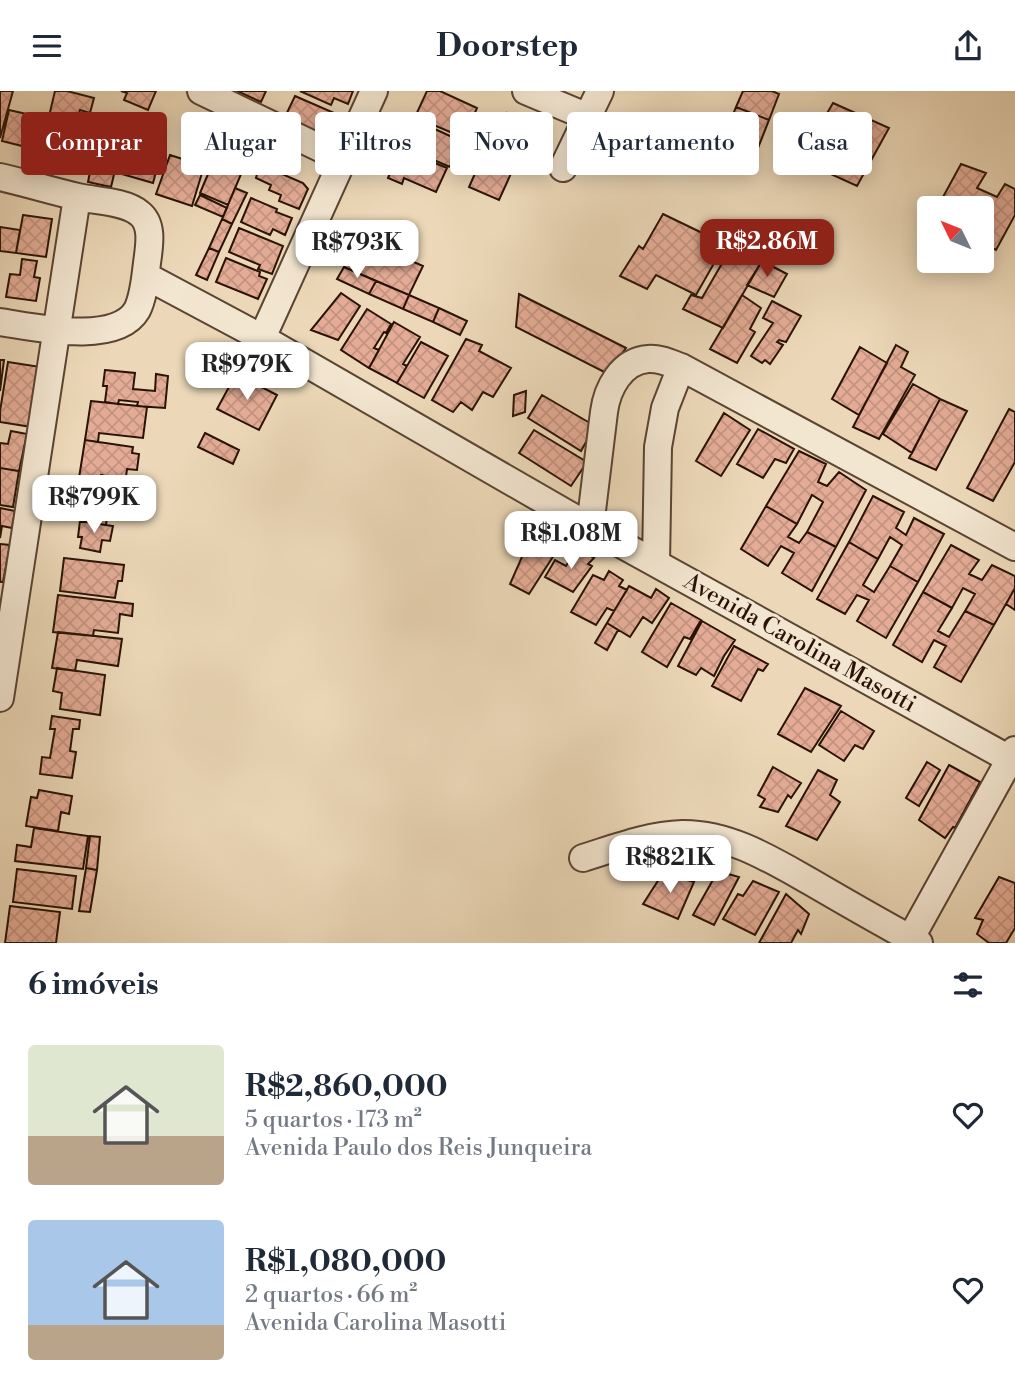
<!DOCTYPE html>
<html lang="pt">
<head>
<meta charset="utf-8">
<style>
  body { margin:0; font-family:"Libre Bodoni",serif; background:#f6f6f7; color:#1f2937; height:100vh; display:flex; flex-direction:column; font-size:26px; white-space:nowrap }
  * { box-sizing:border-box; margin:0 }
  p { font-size:23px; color:#747a83 }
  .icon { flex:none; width:38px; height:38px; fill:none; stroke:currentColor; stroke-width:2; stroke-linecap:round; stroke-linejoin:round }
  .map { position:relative; height:852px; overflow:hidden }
  .side { display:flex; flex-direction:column; background:#fff; flex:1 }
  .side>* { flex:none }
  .top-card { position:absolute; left:21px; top:21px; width:973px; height:63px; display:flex; gap:14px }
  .needle { width:46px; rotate:313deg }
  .fabs { position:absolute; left:917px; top:105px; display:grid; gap:14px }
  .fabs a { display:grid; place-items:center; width:77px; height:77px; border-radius:7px; background:#fff; box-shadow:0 4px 18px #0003; font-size:35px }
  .price { position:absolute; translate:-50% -60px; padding:0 16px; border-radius:14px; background:#fff; color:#222; font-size:23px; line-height:46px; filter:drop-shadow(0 2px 4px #0008) }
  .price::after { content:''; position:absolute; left:50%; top:42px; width:21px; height:16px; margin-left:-10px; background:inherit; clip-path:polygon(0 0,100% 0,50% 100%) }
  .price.current { background:#8f2418; color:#fff }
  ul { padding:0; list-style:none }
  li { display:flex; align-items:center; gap:21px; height:175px; padding:0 28px }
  li span { display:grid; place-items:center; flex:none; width:196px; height:140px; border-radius:7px; color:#555 }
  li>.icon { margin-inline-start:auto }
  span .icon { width:84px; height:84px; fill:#fffc; stroke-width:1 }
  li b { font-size:30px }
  h2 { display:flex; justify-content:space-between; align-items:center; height:84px; padding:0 28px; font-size:30px }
  .chip { padding:0 24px; border-radius:7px; background:#fff; box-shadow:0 4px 18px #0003; font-size:24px; line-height:63px }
  .chip.current { background:#8f2418; color:#fff }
  header { display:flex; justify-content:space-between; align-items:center; height:91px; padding:0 28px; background:#fff; font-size:32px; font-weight:700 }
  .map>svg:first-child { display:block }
</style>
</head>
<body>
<header><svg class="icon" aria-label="menu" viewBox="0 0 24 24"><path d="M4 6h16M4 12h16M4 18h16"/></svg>Doorstep<svg class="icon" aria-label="share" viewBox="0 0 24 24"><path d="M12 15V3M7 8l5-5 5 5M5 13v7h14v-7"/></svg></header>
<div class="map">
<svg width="1015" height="852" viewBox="0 0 1015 852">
  <defs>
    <pattern id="building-cross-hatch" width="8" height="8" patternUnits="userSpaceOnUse" patternTransform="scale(1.75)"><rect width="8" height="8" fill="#e4ac96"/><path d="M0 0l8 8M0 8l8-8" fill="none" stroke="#c49380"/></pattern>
  </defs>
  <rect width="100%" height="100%" fill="#ecd8b8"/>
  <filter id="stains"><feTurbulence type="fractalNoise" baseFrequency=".00286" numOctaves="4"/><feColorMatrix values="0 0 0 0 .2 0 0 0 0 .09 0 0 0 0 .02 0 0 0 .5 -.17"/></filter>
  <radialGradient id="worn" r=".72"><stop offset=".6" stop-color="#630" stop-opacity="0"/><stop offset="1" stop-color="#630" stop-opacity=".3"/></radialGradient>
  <path fill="url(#building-cross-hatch)" stroke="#2a1306" stroke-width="2" d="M 0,0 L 13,0 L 0,47 Z
    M 55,0 L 67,0 L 94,7 L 90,22 L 80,19 L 73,46 L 83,48 L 78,68 L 41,59 Z
    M 121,0 L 156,0 L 148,19 L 124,9 L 127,2 Z
    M 237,0 L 266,0 L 261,11 Z
    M 300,0 L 353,0 L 348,13 L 334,7 L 331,14 Z
    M 427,0 L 440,0 L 477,17 L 464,47 L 415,26 Z
    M 743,0 L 772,0 L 779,3 L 769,29 L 736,16 Z
    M 295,5 L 341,25 L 332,46 L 325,45 L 284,28 Z
    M 833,12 L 889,37 L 857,95 L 800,69 Z
    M 736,16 L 769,29 L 756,62 L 723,49 Z
    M 9,19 L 31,24 L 30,27 L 36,29 L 35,32 L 46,34 L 41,55 L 31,53 L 30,57 L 2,50 Z
    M 507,22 L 533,34 L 499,109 L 469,96 L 490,49 L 480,44 L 489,25 L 504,31 Z
    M 89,25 L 126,33 L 111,96 L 88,91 L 90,81 L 77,78 Z
    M 413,28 L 461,50 L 450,76 L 401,55 Z
    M 472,29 L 485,34 L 476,53 L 464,47 Z
    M 122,48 L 141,53 L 140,61 L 160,66 L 153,92 L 115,81 Z
    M 401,55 L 424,65 L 423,67 L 447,77 L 436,101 L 404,87 L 402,93 L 388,87 Z
    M 219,57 L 247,69 L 228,114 L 200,102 Z
    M 170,64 L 186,69 L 183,76 L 202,82 L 192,115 L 156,103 Z
    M 252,70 L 303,92 L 308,98 L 299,118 L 279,110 L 281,104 L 269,99 L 271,94 L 256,87 L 257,83 L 248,79 Z
    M 961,73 L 986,82 L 977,97 L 997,106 L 1005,93 L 1015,98 L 1015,124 L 996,159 L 982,152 L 982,117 L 937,117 Z
    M 235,97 L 247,102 L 232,133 L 222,128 Z
    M 200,104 L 227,117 L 223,126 L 195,114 Z
    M 251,107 L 277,118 L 276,121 L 292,127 L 285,144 L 273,138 L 270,144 L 241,131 Z
    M 663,123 L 725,153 L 696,204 L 656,184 L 647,198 L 620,185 L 639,155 L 643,158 Z
    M 23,124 L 52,128 L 46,166 L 16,162 Z
    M 222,128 L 232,133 L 219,161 L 209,157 Z
    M 0,136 L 20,139 L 16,162 L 0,160 Z
    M 239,137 L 283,155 L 272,183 L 258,178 L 260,174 L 229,161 Z
    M 357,146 L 423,175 L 409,204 L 344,176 Z
    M 732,155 L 762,170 L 723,237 L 683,218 L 691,204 L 702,207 Z
    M 209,157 L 219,161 L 207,189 L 196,184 Z
    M 226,167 L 260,181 L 259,185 L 267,188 L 258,208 L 216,191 Z
    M 22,168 L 37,170 L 34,186 L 40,187 L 36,210 L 6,206 L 10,183 L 20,184 Z
    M 762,170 L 787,183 L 774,206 L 747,194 Z
    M 344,176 L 376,190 L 369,203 L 337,188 Z
    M 376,190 L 409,204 L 403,218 L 369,203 Z
    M 341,202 L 360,215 L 338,249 L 311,239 Z
    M 519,203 L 626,257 L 608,283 L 516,236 Z
    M 409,204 L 439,217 L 433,231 L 403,218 Z
    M 742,204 L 761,217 L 750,238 L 755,241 L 737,272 L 710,258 Z
    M 772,210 L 801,225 L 786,251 L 779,249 L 777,251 L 783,254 L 770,273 L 765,269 L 762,272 L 751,265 L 773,232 L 763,227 Z
    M 439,217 L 467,230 L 460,244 L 433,231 Z
    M 367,218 L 391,233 L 386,242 L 384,241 L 374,257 L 379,259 L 369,277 L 341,259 Z
    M 394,231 L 420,246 L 403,273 L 407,275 L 397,292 L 369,277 Z
    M 466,248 L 482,254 L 479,260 L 511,277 L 493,306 L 483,301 L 472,319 L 461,311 L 453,321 L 432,309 Z
    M 421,251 L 448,265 L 424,307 L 397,292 Z
    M 896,254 L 908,261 L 901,276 L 915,284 L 879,348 L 853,336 Z
    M 860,256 L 887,272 L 859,324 L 832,308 Z
    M 0,269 L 4,269 L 0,300 Z
    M 8,271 L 47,277 L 38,337 L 0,331 L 0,320 Z
    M 105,279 L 135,282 L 133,298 L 155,300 L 156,283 L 168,285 L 165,317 L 137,315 L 138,311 L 119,309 L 118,313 L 105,311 L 107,295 L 103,295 Z
    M 236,283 L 277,304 L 259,339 L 217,318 Z
    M 913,293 L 940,308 L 912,362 L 883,343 Z
    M 526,300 L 525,321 L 513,325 L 514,304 Z
    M 542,304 L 595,335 L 581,360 L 528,327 Z
    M 940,308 L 967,320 L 936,379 L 909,367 Z
    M 91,310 L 147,316 L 143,347 L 99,342 L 98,351 L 85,349 Z
    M 1009,318 L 1015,321 L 1015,371 L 993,410 L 967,397 Z
    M 724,322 L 750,339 L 721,385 L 696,370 Z
    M 758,338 L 794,358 L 786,372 L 775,368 L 763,387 L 737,373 Z
    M 534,339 L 587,371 L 571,395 L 519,362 Z
    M 11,340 L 27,343 L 19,380 L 0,377 L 0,352 L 8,353 Z
    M 205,342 L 239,359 L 233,373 L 198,356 Z
    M 85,349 L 133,356 L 132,362 L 139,363 L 137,379 L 127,378 L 125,393 L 109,390 L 109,386 L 101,384 L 99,390 L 79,387 Z
    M 799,360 L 826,373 L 818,391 L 827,395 L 839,381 L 866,399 L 836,456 L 807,441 L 823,411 L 812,404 L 797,433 L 766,415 Z
    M 0,377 L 19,380 L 13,416 L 0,414 Z
    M 83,392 L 116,397 L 114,411 L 109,412 L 106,434 L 80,430 L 85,411 L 81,410 Z
    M 873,405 L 904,421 L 896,437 L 906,444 L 914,427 L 944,443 L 918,491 L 890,475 L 902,454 L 890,446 L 878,468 L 849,451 Z
    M 766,415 L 797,433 L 788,446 L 799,452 L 807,441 L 836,456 L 812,500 L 782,482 L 794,462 L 781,455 L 768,475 L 741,458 Z
    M 0,417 L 15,420 L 12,437 L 2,435 L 0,447 Z
    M 80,430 L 113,435 L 110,450 L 102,449 L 100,461 L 80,457 L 82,446 L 78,446 Z
    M 529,450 L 554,464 L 529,503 L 510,493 Z
    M 849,451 L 878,468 L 863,494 L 874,501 L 890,475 L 918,491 L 886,547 L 857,530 L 869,509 L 857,504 L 845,523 L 817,508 Z
    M 0,453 L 10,454 L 3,491 L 0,491 Z
    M 951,454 L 979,469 L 969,483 L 982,489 L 992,474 L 1015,485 L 1015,497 L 994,534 L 965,520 L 975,503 L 963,497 L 952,517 L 923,501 Z
    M 577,457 L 594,467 L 588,473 L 592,475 L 573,501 L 545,486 L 555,469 L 566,475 Z
    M 64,467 L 124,474 L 122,490 L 118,490 L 115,507 L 60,500 Z
    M 609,480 L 623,489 L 619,495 L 627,499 L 614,520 L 607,517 L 596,534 L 571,521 L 593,484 L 604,489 Z
    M 629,495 L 651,507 L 656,498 L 669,507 L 652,532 L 643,526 L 630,546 L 607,532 Z
    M 1015,497 L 1015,519 L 1006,513 Z
    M 923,501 L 952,517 L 938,540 L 949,546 L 965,520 L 994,534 L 961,591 L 934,576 L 946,555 L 934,549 L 922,571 L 893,554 Z
    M 58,504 L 133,513 L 132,525 L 120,523 L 118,542 L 94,539 L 93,545 L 53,541 Z
    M 671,512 L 701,529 L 690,548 L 684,546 L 667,576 L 642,561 Z
    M 702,530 L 735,549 L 724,565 L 714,585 L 701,577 L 696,584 L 678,575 Z
    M 607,532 L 618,539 L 607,559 L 595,552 Z
    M 58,541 L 122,548 L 118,575 L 77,569 L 75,580 L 52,577 Z
    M 734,555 L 768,573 L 763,580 L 758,578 L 741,610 L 712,595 Z
    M 57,577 L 105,584 L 100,624 L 60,618 L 62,602 L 53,600 Z
    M 805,597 L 841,615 L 811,661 L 778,643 Z
    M 841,620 L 874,640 L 863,658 L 855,654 L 844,670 L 819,654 Z
    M 52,625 L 80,629 L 79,638 L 73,638 L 70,660 L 76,661 L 72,687 L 40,683 L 42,666 L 50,667 L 55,638 L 50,638 Z
    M 927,671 L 940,679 L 919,715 L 906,707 Z
    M 949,674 L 980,691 L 955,737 L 953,736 L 945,747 L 919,729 Z
    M 773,676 L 801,692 L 791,707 L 788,704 L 778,721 L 760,716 L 765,708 L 758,704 Z
    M 818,679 L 837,689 L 830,704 L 840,711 L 817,749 L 786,735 Z
    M 39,699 L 72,705 L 69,723 L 61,721 L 58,740 L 26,735 L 31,706 L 37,707 Z
    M 34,737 L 88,745 L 83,778 L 15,770 L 17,754 L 31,756 Z
    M 90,745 L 100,746 L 97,779 L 86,777 Z
    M 86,777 L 97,779 L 90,821 L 79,820 Z
    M 17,778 L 76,785 L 72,818 L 13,811 Z
    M 718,780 L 739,786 L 714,834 L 693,824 Z
    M 663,782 L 694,791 L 678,828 L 643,813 Z
    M 999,786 L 1015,792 L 1015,837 L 1006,852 L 989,852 L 977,843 L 983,829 L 975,827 Z
    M 753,790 L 779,801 L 755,844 L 723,828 L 738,803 L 743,805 Z
    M 786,803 L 809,823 L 801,843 L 798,839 L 791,852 L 759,852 Z
    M 10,815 L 60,821 L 56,852 L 5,852 Z"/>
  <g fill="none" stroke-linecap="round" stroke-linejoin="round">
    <g stroke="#5a4432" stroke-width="30">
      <path id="street" d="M 201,0 L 343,68
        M 526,0 L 588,26
        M 563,77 L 600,0
        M 0,86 C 26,92 52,100 78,106 C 95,110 125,110 139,122 C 154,133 149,156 147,172 C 145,187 144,205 137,219 C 116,255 34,236 0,231
        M 146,185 L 262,247 L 590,436 L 1015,671
        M 262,247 L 374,0
        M 590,436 L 604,321 C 607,298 621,270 648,268 C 660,267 670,272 681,276 L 1015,456
        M 656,472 L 658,356 L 665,317 L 681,276
        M 0,607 L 77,106
        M 583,767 C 615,757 648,744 682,743 C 729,742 772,769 811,791 C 847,812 883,833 919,852
        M 908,852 L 1015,659"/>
    </g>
    <use href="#street" stroke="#f3e6d1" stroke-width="26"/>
  </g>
  <g text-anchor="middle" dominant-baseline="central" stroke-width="6" stroke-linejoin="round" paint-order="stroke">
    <g font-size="23" fill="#2a1306" stroke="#f3e6d1">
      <text transform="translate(800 552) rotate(29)">Avenida Carolina Masotti</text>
    </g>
  </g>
  <rect width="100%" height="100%" filter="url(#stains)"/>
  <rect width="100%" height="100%" fill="url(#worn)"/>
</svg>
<div class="fabs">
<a><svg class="needle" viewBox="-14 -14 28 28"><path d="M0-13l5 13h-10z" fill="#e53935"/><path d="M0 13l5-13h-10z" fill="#747a83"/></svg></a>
</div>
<b class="price current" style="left:767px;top:188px">R$2.86M</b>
<b class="price" style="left:357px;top:189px">R$793K</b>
<b class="price" style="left:247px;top:311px">R$979K</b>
<b class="price" style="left:94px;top:444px">R$799K</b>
<b class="price" style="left:571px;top:480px">R$1.08M</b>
<b class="price" style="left:670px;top:804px">R$821K</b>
<div class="top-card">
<a class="chip current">Comprar</a>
<a class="chip">Alugar</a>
<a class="chip">Filtros</a>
<a class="chip">Novo</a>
<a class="chip">Apartamento</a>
<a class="chip">Casa</a>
</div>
</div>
<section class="side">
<h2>6 imóveis<svg class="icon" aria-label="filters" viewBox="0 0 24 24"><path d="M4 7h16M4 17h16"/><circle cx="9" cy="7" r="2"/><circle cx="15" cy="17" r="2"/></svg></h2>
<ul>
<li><span style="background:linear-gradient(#dfe7d0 65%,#b9a48a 0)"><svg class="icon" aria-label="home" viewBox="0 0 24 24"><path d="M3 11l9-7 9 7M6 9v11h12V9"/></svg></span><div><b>R$2,860,000</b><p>5 quartos · 173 m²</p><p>Avenida Paulo dos Reis Junqueira</p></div><svg class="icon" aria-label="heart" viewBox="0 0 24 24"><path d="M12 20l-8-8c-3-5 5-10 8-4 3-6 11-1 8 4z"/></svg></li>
<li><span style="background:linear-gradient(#a9c7e8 75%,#b9a48a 0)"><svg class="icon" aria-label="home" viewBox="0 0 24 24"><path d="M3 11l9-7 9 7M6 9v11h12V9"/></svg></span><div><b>R$1,080,000</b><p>2 quartos · 66 m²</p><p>Avenida Carolina Masotti</p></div><svg class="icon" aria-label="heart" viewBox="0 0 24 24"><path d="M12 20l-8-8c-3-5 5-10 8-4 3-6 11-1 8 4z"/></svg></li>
</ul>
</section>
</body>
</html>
